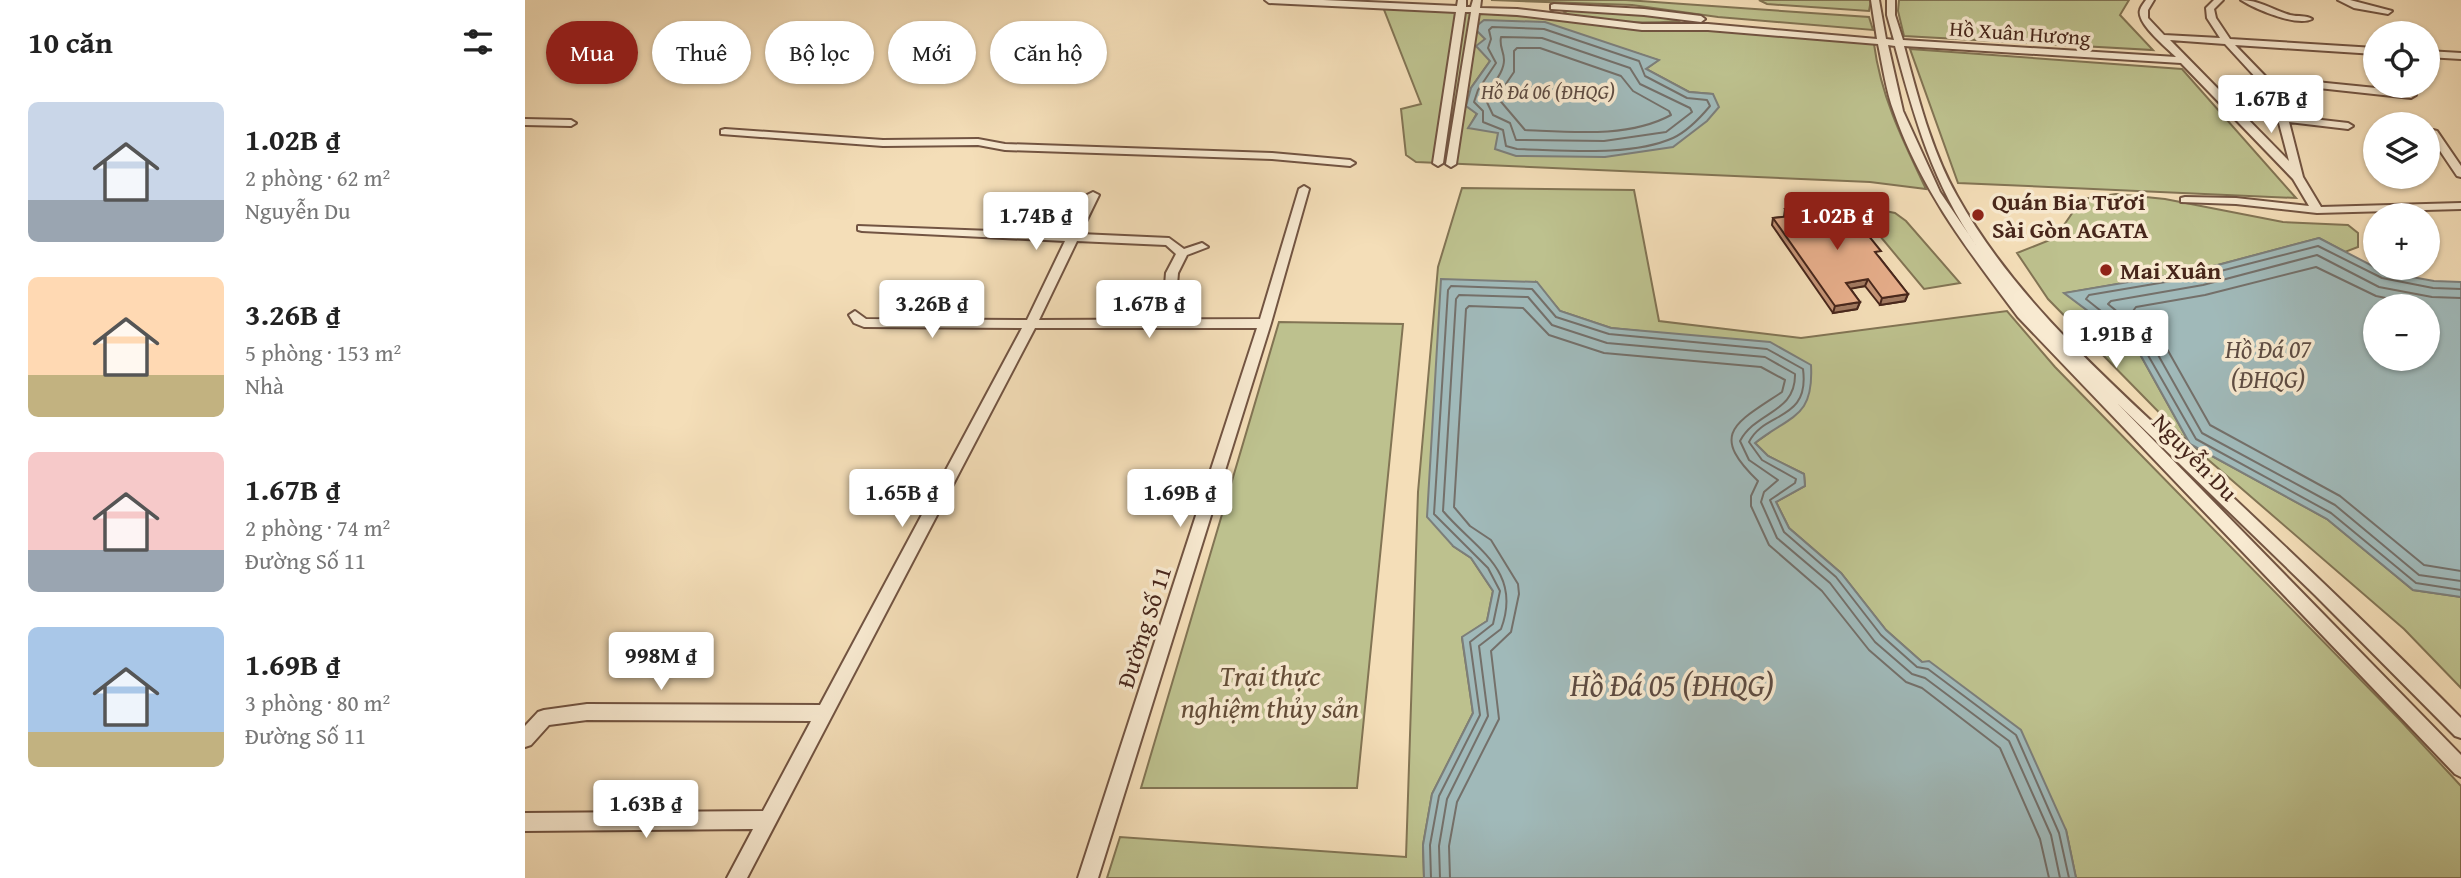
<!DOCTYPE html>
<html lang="vi">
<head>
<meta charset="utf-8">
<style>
  body { margin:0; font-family:"Gentium Book Plus",serif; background:#f6f6f6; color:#222; height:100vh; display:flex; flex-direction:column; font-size:26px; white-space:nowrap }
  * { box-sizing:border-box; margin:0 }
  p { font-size:23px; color:#767676 }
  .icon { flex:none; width:38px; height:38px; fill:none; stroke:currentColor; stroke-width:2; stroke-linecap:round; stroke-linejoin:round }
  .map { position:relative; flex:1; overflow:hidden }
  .sheet { display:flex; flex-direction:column; background:#fff; width:525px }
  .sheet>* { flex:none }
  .hud { position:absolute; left:21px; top:21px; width:665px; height:63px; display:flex; gap:14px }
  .controls { position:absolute; left:1838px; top:21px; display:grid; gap:14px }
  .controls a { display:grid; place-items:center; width:77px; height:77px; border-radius:50%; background:#fff; box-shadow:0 2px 5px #0004; font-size:35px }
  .price { position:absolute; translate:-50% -60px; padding:0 16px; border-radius:7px; background:#fff; color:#222; font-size:23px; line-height:46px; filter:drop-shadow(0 2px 4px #0008) }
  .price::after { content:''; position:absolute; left:50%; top:42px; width:21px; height:16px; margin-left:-10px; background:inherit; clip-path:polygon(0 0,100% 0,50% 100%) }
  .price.current { background:#8f2418; color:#fff }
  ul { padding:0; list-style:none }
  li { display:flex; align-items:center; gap:21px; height:175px; padding:0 28px }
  li span { display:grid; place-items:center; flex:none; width:196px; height:140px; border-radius:10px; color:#555 }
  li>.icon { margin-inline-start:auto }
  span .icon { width:84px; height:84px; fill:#fffc; stroke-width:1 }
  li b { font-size:30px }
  h2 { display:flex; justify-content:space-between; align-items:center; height:84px; padding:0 28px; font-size:30px }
  .tag { padding:0 24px; border-radius:32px; background:#fff; box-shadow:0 2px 5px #0004; font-size:24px; line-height:63px }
  .tag.current { background:#8f2418; color:#fff }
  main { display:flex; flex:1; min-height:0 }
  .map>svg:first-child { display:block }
</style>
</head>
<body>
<main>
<section class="sheet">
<h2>10 căn<svg class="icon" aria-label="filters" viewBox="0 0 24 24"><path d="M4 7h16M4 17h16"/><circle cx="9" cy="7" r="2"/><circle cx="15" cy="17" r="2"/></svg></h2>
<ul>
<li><span style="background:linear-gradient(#c9d6e8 70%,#9aa5b1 0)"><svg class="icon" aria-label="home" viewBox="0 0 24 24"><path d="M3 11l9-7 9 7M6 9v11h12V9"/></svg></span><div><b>1.02B ₫</b><p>2 phòng · 62 m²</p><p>Nguyễn Du</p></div></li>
<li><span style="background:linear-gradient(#ffd9b3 70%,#c2b280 0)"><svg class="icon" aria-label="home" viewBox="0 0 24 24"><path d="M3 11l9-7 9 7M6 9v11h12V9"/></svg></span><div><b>3.26B ₫</b><p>5 phòng · 153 m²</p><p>Nhà</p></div></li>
<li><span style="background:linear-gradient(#f6c9c9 70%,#9aa5b1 0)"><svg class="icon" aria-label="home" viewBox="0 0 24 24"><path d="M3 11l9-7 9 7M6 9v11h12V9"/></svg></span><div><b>1.67B ₫</b><p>2 phòng · 74 m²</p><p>Đường Số 11</p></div></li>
<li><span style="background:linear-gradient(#a9c7e8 75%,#c2b280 0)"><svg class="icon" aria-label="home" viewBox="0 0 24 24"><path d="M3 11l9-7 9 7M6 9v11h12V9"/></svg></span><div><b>1.69B ₫</b><p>3 phòng · 80 m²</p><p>Đường Số 11</p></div></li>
</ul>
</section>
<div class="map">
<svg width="1936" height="878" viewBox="0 0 1936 878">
  <rect width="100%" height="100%" fill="#f4deb8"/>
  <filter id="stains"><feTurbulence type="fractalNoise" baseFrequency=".00286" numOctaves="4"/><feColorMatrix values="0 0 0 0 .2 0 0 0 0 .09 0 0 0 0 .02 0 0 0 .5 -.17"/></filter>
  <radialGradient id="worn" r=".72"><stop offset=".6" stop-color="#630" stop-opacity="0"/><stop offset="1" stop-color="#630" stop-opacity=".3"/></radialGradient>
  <path fill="#bdc18e" stroke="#827454" stroke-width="2" fill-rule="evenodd" d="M 966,0 L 1101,0 L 1344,17 L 1348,30 L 1193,17 L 1107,5 Z
    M 1234,0 L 1346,0 L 1344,11 L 1242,4 Z
    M 1374,0 L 1604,0 L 1595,15 L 1628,50 L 1379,36 L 1373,11 Z
    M 858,7 L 1030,18 L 1102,28 L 1172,27 L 1342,41 L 1349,44 C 1356,97 1378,141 1401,189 L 1345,182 L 891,162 L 881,155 L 876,109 L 896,104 ZM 960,39 L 1077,42 L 1133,60 L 1121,69 L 1164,92 L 1188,94 L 944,128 L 952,113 L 946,88 L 965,61 Z
    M 1042,10 L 1151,17 L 1154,21 C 1129,23 1058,25 1039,12 Z
    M 1385,49 L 1657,69 L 1771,198 L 1433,183 Z
    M 937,188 L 1109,190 L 1134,321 L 1276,338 L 1482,311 L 1530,367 L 1874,719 L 1936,786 L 1936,878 L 1551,878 L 1541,830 L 1397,662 L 1361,630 L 1316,573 L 1264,528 L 1251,502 L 1280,486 L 1279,474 L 1243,456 L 1230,443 L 1244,433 L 1115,331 L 1086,328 L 1035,311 L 1011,282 L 928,546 L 946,558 L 968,591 L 962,621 L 937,638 L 948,713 L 907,794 L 898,845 L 899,878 L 582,878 L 595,837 L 881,857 L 893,492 L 913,267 Z
    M 1591,194 L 1640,199 L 1758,222 L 1823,225 L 1833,233 L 1833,247 L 1820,252 L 1794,238 L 1674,270 L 1540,293 L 1611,347 L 1665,444 L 1802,519 L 1888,590 L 1936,597 L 1936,688 L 1879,629 L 1665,444 L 1523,299 L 1492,253 L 1530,238 L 1557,199 Z
    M 1350,209 L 1370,213 L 1381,221 L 1435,283 L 1399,289 L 1340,218 L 1338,212 Z
    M 754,322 L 878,324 L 832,788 L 616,788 Z"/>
  <path fill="#a0b9b9" stroke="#7c7e7a" stroke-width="2" fill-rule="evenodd" d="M 959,20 L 1020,22 L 1134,60 L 1121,69 L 1164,92 L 1188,94 L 1194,107 L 1182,121 L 1148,147 L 1080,157 L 991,156 L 970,149 L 973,133 L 943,128 L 952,114 L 941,106 L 946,88 L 965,61 L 951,46 L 960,39 L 949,28 Z
    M 1794,238 L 1859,272 L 1909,281 L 1936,282 L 1936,597 L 1888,590 L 1802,519 L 1665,444 L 1611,347 L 1539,293 L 1674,270 ZM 1850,306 L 1902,306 L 1902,359 L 1850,359 Z
    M 916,279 L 1012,282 L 1035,311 L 1086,328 L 1245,342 L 1286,365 C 1289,418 1266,415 1230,443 L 1243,456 L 1279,474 L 1280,486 L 1251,502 L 1264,528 L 1316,573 L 1361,630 L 1397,662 L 1404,661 L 1496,730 L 1541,830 L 1551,878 L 899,878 L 898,845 L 907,794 L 948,713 L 937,637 L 962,621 L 968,591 L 946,558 L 928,546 L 902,517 Z"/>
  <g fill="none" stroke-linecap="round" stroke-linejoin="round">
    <path stroke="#74706a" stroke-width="2" d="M 967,27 L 1019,29 L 1114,61 L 1120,76 L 1162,98 L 1182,100 L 1185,106 C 1175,118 1163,131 1148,138 C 1105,157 1039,150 992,149 L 981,146 L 978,130 L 958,122 L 958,111 L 949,102 L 953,90 L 971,63 L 963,48 L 966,39 L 964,30 Z
      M 976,37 L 1017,38 L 1105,68 L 1115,84 L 1165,108 L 1167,112 L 1141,132 L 1079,141 L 991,140 L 985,123 L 968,115 L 960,98 C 965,86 979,74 979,60 C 979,51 974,47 976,37 Z
      M 992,48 L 1015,48 L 1096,76 L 1108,91 L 1144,111 L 1146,115 C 1104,138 1046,132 1000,130 L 972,97 L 989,72 L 989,51 Z
      M 1936,289 L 1908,288 L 1857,278 L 1793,246 L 1676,276 L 1564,295 L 1561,299 L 1616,343 L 1671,439 L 1806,513 L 1891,583 L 1936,590
      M 1936,298 L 1907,297 L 1854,287 L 1792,255 L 1678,285 L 1586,301 L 1583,304 L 1623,337 L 1677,433 L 1810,505 L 1894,575 L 1936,581
      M 1900,306 L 1851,296 L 1791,267 L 1680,295 L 1611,307 L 1608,311 L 1633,333 L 1685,425 L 1815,496 L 1899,565 L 1936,571
      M 906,878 L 905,845 L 914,796 L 955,715 L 945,642 L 968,624 L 975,591 L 963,568 L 909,514 L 923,290 L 926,286 L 1007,289 L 1031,317 L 1084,334 L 1242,349 L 1278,369 C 1285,422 1239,411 1224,442 L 1237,460 L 1271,479 L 1270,483 L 1245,500 L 1259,532 L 1311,577 L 1356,635 L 1392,667 L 1403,669 L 1491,735 L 1534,833 L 1544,878
      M 915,878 L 914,846 L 922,799 L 963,716 L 954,646 L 976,629 C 998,570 950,549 918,511 L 931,299 L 934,295 L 1003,297 L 1027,325 L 1082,343 L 1240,357 L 1270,374 C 1271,413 1231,411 1215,441 L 1224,460 L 1253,480 L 1239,492 L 1236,502 L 1252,538 L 1305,583 L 1350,642 L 1387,674 L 1400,678 L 1484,741 L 1526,835 L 1535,878
      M 925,878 L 924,846 L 932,802 L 974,719 L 966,651 L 986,632 L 994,594 L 993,584 L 966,540 L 945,526 L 929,507 L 941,309 L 944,306 L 998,308 L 1024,335 L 1079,353 L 1236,367 L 1260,380 L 1257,392 C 1211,423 1183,433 1233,481 L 1226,496 L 1226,506 L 1244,545 L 1297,591 L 1344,650 L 1381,682 L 1397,688 L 1475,748 L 1515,839 L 1524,878"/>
    <g stroke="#725442" stroke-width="4">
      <path id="minor" d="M 740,0 L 798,0 L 932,6 L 933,0 L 941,0 L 941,7 L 946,7 L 948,0 L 956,0 L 955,8 L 992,9 L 1117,24 L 1183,24 L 1352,39 L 1346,0 L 1354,0 L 1361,39 L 1369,40 L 1362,15 L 1362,0 L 1370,0 L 1370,15 L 1378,40 L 1651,57 C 1641,47 1611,23 1615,10 C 1616,6 1619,3 1621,0 L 1629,0 L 1623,10 L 1623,18 L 1639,35 L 1695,38 L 1682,18 L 1681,8 L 1689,0 L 1698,0 L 1689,9 L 1691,18 L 1705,39 L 1850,48 L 1850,54 L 1710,45 L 1741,77 L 1881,91 L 1880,86 L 1890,86 L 1891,95 L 1886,98 L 1746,83 L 1758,100 L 1762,116 L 1823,123 L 1828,126 L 1823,129 L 1764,122 L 1778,177 L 1796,207 L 1936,203 L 1936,209 L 1792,213 L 1711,204 L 1656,202 L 1656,198 L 1660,197 L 1711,198 L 1784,206 L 1768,179 L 1656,63 L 1379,46 C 1393,97 1406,150 1432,196 C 1490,300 1583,380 1668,460 C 1759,545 1849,630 1936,718 L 1936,738 L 1930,736 L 1790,595 L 1592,403 L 1936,755 L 1936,777 L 1930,774 L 1493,317 C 1443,250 1397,192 1369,112 C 1361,91 1358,67 1353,44 L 1183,30 L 1117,30 L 992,15 L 954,13 L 931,164 L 926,167 L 921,164 L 946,12 L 940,12 L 918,163 L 913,166 L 908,163 L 931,12 L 744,3 ZM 1645,40 L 1700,44 L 1734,81 L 1748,100 L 1764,161 ZM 1363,45 L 1370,46 C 1390,120 1408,184 1453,248 L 1415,192 L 1378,111 Z
        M 1716,0 C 1734,0 1748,10 1765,15 C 1773,17 1781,15 1787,19 C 1772,27 1730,9 1716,0 Z
        M 1813,0 L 1825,0 L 1867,11 L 1863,14 L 1829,8 Z
        M 1029,4 L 1119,9 L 1176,16 L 1180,19 L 1176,22 L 1119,15 L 1026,9 L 1026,5 Z
        M 1902,51 L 1936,53 L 1936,59 L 1902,57 Z
        M 0,119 L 46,120 L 51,123 L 46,126 L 0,125 Z
        M 200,129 L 358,140 L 453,139 L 480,144 L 747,153 L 825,160 L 830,163 L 825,166 L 747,159 L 480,150 L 453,145 L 358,146 L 196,134 L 196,130 Z
        M 1908,130 L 1912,131 L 1936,166 L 1936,177 L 1932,176 L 1903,133 Z
        M 779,186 L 784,189 L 746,323 L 573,878 L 553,878 L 732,328 L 510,328 L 222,878 L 202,878 L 228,829 L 0,831 L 0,813 L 238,811 L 286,721 L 62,720 L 24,725 L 6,745 L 0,747 L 0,726 L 13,712 L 19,710 L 62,704 L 295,705 L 497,328 L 339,327 L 329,323 L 324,315 L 330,311 L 341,319 L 502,320 L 540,241 L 337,231 L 333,230 L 333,226 L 544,234 L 562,195 L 568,192 L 574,195 L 555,234 L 644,238 L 659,249 L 677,243 L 683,247 L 662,255 L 653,273 L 652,285 L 646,289 L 640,285 L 641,273 L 651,254 L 641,245 L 552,241 L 514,320 L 735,319 L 774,189 Z"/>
    </g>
    <use href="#minor" fill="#f8ead1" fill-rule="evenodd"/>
  </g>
  <path fill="#c79678" stroke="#47261b" stroke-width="2" d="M 1260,209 L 1301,211 L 1354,257 L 1383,294 L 1380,301 L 1355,305 L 1340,286 L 1325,288 L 1335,302 L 1332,309 L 1308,313 L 1247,225 L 1248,218 L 1259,217 Z"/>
  <path fill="#a27a61" stroke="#47261b" stroke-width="2" d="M 1343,279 L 1340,286 L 1319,290 L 1321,283 Z
    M 1383,294 L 1380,301 L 1355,305 L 1357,298 Z
    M 1335,302 L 1332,309 L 1308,313 L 1310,306 Z"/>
  <path fill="#e7ae8b" stroke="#47261b" stroke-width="2" d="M 1296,204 L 1301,211 L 1317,208 L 1323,215 L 1326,214 L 1356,251 L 1350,252 L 1383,294 L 1357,298 L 1343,279 L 1321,283 L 1335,302 L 1310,306 L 1248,218 L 1265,216 L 1260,209 Z"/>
  <g fill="#8f2418" stroke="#f8ead1" stroke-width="2.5">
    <circle cx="1453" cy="215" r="7"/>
    <circle cx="1581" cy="270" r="7"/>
  </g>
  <g text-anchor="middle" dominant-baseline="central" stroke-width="7" stroke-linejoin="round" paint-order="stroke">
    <g font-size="21" fill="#47261b" stroke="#f8ead1">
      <text transform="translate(1495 33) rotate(4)">Hồ Xuân Hương</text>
    </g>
    <g font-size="21" font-style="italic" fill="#5d4b42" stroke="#f8ead1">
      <text x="1023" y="91">Hồ Đá 06 (ĐHQG)</text>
    </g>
    <g font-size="24" font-weight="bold" fill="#47261b" stroke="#f8ead1" text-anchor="start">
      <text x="1467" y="201">Quán Bia Tươi<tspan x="1467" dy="28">Sài Gòn AGATA</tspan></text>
      <text x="1595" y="270">Mai Xuân</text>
    </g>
    <g font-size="24" fill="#47261b" stroke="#f8ead1">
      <text transform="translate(1670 457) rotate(46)">Nguyễn Du</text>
      <text transform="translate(619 627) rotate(-72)">Đường Số 11</text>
    </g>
    <g font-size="26" font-style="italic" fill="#5d4b42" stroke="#f8ead1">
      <text x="1743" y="348">Hồ Đá 07<tspan x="1743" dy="30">(ĐHQG)</tspan></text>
    </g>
    <g font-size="28" font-style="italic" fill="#644d38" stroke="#f8ead1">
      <text x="745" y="675">Trại thực<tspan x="745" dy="32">nghiệm thủy sản</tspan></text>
    </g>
    <g font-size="32" font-style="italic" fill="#5d4b42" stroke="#f8ead1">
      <text x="1147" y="684">Hồ Đá 05 (ĐHQG)</text>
    </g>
  </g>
  <rect width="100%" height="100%" filter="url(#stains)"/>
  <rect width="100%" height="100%" fill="url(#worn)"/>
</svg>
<div class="controls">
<a><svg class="icon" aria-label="locate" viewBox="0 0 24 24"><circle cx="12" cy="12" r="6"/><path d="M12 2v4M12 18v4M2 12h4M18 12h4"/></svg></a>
<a><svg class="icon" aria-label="layers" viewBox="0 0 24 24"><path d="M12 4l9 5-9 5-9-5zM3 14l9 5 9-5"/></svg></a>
<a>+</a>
<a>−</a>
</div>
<b class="price" style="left:1746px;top:135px">1.67B ₫</b>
<b class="price" style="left:511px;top:252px">1.74B ₫</b>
<b class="price current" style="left:1312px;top:252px">1.02B ₫</b>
<b class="price" style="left:407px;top:340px">3.26B ₫</b>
<b class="price" style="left:624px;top:340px">1.67B ₫</b>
<b class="price" style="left:1591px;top:370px">1.91B ₫</b>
<b class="price" style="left:377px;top:529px">1.65B ₫</b>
<b class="price" style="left:655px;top:529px">1.69B ₫</b>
<b class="price" style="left:136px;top:692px">998M ₫</b>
<b class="price" style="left:121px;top:840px">1.63B ₫</b>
<div class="hud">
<a class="tag current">Mua</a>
<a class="tag">Thuê</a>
<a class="tag">Bộ lọc</a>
<a class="tag">Mới</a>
<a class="tag">Căn hộ</a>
</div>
</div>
</main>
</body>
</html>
